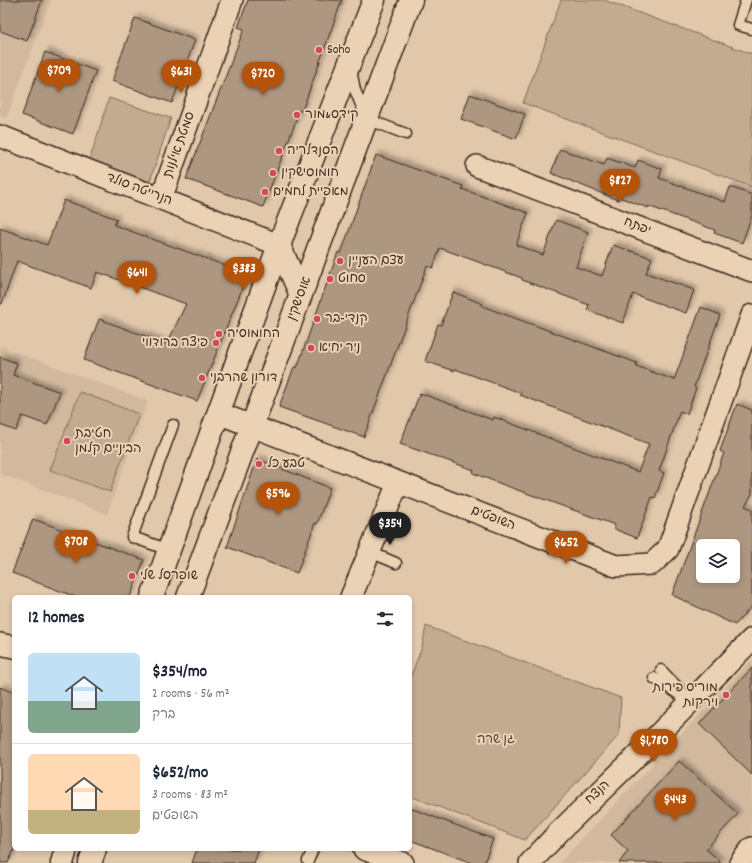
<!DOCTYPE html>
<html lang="en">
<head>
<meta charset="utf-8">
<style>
  body { margin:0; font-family:Dekko,"Playpen Sans Hebrew",sans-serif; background:#f2f2f3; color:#1f2937; height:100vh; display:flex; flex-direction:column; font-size:15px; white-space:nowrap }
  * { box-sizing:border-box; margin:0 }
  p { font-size:13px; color:#747a83 }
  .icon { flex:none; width:22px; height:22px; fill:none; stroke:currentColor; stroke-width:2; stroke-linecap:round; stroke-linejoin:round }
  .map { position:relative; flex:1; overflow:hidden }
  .side { position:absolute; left:12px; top:595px; width:400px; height:256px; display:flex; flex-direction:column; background:#fff; border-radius:6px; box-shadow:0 2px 6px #0003 }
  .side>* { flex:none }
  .controls { position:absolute; left:696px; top:539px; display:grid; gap:8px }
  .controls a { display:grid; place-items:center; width:44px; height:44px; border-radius:6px; background:#fff; box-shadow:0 2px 6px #0003; font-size:20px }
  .price { position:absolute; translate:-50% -34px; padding:0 9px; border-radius:14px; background:#b45309; color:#fff; font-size:13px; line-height:26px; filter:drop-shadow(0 1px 2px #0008) }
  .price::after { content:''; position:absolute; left:50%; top:24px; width:12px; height:9px; margin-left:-6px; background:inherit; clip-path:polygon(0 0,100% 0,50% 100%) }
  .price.active { background:#222; color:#fff }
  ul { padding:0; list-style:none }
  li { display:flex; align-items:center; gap:12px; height:100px; padding:0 16px }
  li+li { border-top:1px solid #e0e1e3 }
  li span { display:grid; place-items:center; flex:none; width:112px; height:80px; border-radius:6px; color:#555 }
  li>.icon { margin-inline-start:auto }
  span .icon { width:48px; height:48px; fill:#fffc; stroke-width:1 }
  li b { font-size:17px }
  h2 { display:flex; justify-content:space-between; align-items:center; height:48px; padding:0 16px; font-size:17px }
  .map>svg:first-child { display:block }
</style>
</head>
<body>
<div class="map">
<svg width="752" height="863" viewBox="0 0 752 863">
  <defs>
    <filter id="shadow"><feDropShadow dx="3.5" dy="-3.5" stdDeviation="2" flood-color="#0004"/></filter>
  </defs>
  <rect width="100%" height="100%" fill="#e2c8ab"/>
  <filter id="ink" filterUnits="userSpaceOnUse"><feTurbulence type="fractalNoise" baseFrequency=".025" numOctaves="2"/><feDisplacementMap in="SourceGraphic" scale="8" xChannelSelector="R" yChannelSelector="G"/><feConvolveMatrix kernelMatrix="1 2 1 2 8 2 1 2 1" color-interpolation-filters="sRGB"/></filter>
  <g filter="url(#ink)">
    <path fill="#d2b99e" d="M 0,0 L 51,0 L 6,119 L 0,116 Z
      M 0,346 L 148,401 L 107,514 L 0,474 Z
      M 752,659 L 752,863 L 559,863 Z"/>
    <path fill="#c3ab91" stroke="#7f6a58" d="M 561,0 L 604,0 L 752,54 L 752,187 L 523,103 Z
      M 109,98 L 171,118 L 148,187 L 88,165 Z
      M 80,392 L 139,414 L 110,492 L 50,470 Z
      M 426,626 L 621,698 L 619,735 L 525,840 L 410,796 L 410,678 L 422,647 Z"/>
    <path fill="#ae9780" stroke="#3b2a1e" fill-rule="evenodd" filter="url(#shadow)" d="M 0,0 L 42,0 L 27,41 L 0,31 Z
      M 248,0 L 342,0 L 302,111 L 300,110 L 263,207 L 186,179 L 244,29 L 238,27 Z
      M 135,18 L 195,40 L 172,103 L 112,81 Z
      M 45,52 L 96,71 L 73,134 L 22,115 Z
      M 470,94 L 525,114 L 516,139 L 461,119 Z
      M 560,149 L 604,165 L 607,158 L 635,168 L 638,160 L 662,169 L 659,178 L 725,202 L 730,187 L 752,195 L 752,215 L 742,243 L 714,233 L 715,230 L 648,206 L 648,208 L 619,197 L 618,200 L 551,173 Z
      M 376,155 L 463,186 L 462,189 L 528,213 L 516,245 L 543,255 L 556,220 L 588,232 L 576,267 L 602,276 L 613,245 L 652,258 L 646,273 L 694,290 L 686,313 L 633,294 L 623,323 L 587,310 L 589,305 L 522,280 L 522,278 L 440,248 L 433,268 L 427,266 L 364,437 L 279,407 L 294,367 L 297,368 L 338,252 L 341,253 Z
      M 64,200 L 117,219 L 114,225 L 248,274 L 197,401 L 84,360 L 99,319 L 167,344 L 186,304 L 97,272 L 91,288 L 17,261 L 2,304 L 0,304 L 0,228 L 47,245 Z
      M 453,292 L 483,304 L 482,306 L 637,363 L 636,366 L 674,380 L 701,307 L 720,315 L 694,387 L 696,388 L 687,414 L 680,411 L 659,471 L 664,473 L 655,498 L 652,497 L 637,538 L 614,529 L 615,525 L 504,485 L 473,473 L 474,470 L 400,444 L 420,393 L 493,420 L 494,417 L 638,472 L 649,444 L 520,395 L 521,393 L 455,369 L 454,371 L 425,361 L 438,324 L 441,325 Z
      M 0,357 L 17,363 L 13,375 L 60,392 L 47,425 L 22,416 L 16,431 L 0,425 Z
      M 737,404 L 752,410 L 752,494 L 745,506 L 752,509 L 752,606 L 735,625 L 672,595 L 724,453 L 720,451 ZM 703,546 L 733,546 L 733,576 L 703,576 Z
      M 257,459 L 330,488 L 317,524 L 315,523 L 297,573 L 227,547 Z
      M 33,519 L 144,560 L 130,597 L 76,597 L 12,573 Z
      M 752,668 L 752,775 L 699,724 Z
      M 0,687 L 14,693 L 14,850 L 8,863 L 0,863 Z
      M 679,761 L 738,814 L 706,849 L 722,863 L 619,863 L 628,851 L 611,835 Z
      M 410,808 L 493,839 L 484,863 L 472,863 L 410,840 Z
      M 197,849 L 259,849 L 254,863 L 192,863 Z"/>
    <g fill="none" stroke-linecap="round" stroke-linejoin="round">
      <g stroke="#3b2a1e" stroke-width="13">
        <path id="service" d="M 746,0 L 738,25 L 752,29
          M 351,70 L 355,90 L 367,119 L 406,134
          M 169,550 L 132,537 L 173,425
          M 370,552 L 396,563
          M 661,670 L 684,694
          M 654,678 L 691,702
          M 308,861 L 313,849"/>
      </g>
      <g stroke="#3b2a1e" stroke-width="24">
        <path id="minor" d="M 0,136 L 279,245
          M 477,166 L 752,271
          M 161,199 L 232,0
          M 218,413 L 616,566 L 652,564 L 668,549 L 752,315
          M 351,597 L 398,483
          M 0,644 L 14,647
          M 364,849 L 403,863
          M 530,863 L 559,832 L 645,748 L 752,639
          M 740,863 L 752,848"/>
      </g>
      <g stroke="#3b2a1e" stroke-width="25">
        <path id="tertiary" d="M 279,245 L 301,295
          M 152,597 L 279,245 L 374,0
          M 188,597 L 411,0
          M 62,863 L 66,849
          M 90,863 L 95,849"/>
      </g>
      <use href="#service" stroke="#ecd2b4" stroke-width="10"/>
      <use href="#minor" stroke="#ecd2b4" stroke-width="21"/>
      <use href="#tertiary" stroke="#ecd2b4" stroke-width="22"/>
    </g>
  </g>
  <g fill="#d1495b" stroke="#ecd2b4" stroke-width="1.5">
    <circle cx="319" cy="50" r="4"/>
    <circle cx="297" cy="115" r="4"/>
    <circle cx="279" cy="151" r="4"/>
    <circle cx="273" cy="173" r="4"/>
    <circle cx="265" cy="192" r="4"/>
    <circle cx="340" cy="261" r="4"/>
    <circle cx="330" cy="279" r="4"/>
    <circle cx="317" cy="319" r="4"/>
    <circle cx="219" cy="334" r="4"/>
    <circle cx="216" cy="343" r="4"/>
    <circle cx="311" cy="348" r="4"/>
    <circle cx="202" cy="378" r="4"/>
    <circle cx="67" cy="441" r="4"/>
    <circle cx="259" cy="464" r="4"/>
    <circle cx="132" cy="576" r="4"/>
    <circle cx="726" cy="695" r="4"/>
  </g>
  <g text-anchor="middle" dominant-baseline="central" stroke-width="4" stroke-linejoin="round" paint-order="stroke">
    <g font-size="13" fill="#3b2a1e" stroke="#ecd2b4" text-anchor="start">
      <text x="327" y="50">Soho</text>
      <text x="305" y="115">קידס&amp;מור</text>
      <text x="287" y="151">הסנדלריה</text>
      <text x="281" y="173">חומוסישקין</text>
      <text x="273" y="192">מאפיית לחמים</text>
      <text x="348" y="261">עצם העניין</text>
      <text x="338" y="279">סחוט</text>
      <text x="325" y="319">קנדי-בר</text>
      <text x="227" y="334">החומוסיה</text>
      <text x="208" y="343" text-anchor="end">פיצה ברודווי</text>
      <text x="319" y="348">ניר יחיא</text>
      <text x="210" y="378">דורון שהרבני</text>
      <text x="75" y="434">חטיבת<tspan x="75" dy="15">הביניים קלמן</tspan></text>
      <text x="267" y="464">טבע כל</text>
      <text x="140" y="576">שופרסל שלי</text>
      <text x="718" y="688" text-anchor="end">מוריס פירות<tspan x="718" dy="15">וירקות</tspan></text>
    </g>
    <g font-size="13" fill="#3b2a1e" stroke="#ecd2b4">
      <text transform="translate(180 145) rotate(-70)">סמטת אילנות</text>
      <text transform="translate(139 190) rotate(21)">הנרייטה סולד</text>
      <text transform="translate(637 227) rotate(21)">יפתח</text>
      <text transform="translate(300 299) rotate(-69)">אוסישקין</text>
      <text transform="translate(493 519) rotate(21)">השופטים</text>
      <text transform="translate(598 793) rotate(-44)">הנצח</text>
    </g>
    <g font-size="13" fill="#4f3d2f" stroke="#ecd2b4">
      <text x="496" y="740">גן שרה</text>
    </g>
  </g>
</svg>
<div class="controls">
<a><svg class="icon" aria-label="layers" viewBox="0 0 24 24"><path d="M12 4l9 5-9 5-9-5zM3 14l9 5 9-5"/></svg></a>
</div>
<b class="price" style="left:59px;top:93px">$709</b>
<b class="price" style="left:181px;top:94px">$631</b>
<b class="price" style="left:263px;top:96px">$720</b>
<b class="price" style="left:620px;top:203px">$827</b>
<b class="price" style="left:244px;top:291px">$383</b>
<b class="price" style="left:137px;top:295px">$641</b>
<b class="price" style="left:278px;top:516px">$596</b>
<b class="price active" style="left:390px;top:546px">$354</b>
<b class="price" style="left:76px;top:564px">$708</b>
<b class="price" style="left:566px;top:565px">$652</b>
<b class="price" style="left:654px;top:763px">$1,780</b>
<b class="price" style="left:675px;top:822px">$443</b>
<section class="side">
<h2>12 homes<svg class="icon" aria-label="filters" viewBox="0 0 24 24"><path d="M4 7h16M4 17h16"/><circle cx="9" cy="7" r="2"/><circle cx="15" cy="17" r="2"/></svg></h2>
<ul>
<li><span style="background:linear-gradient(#bfe0f5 60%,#7fa58c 0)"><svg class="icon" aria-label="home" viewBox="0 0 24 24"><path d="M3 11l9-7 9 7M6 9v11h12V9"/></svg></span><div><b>$354/mo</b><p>2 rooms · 56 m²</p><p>ברק</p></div></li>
<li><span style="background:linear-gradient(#ffd9b3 70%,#c2b280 0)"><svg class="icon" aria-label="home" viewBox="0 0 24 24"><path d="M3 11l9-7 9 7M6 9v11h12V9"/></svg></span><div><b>$652/mo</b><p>3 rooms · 83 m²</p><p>השופטים</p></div></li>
</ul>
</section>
</div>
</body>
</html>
